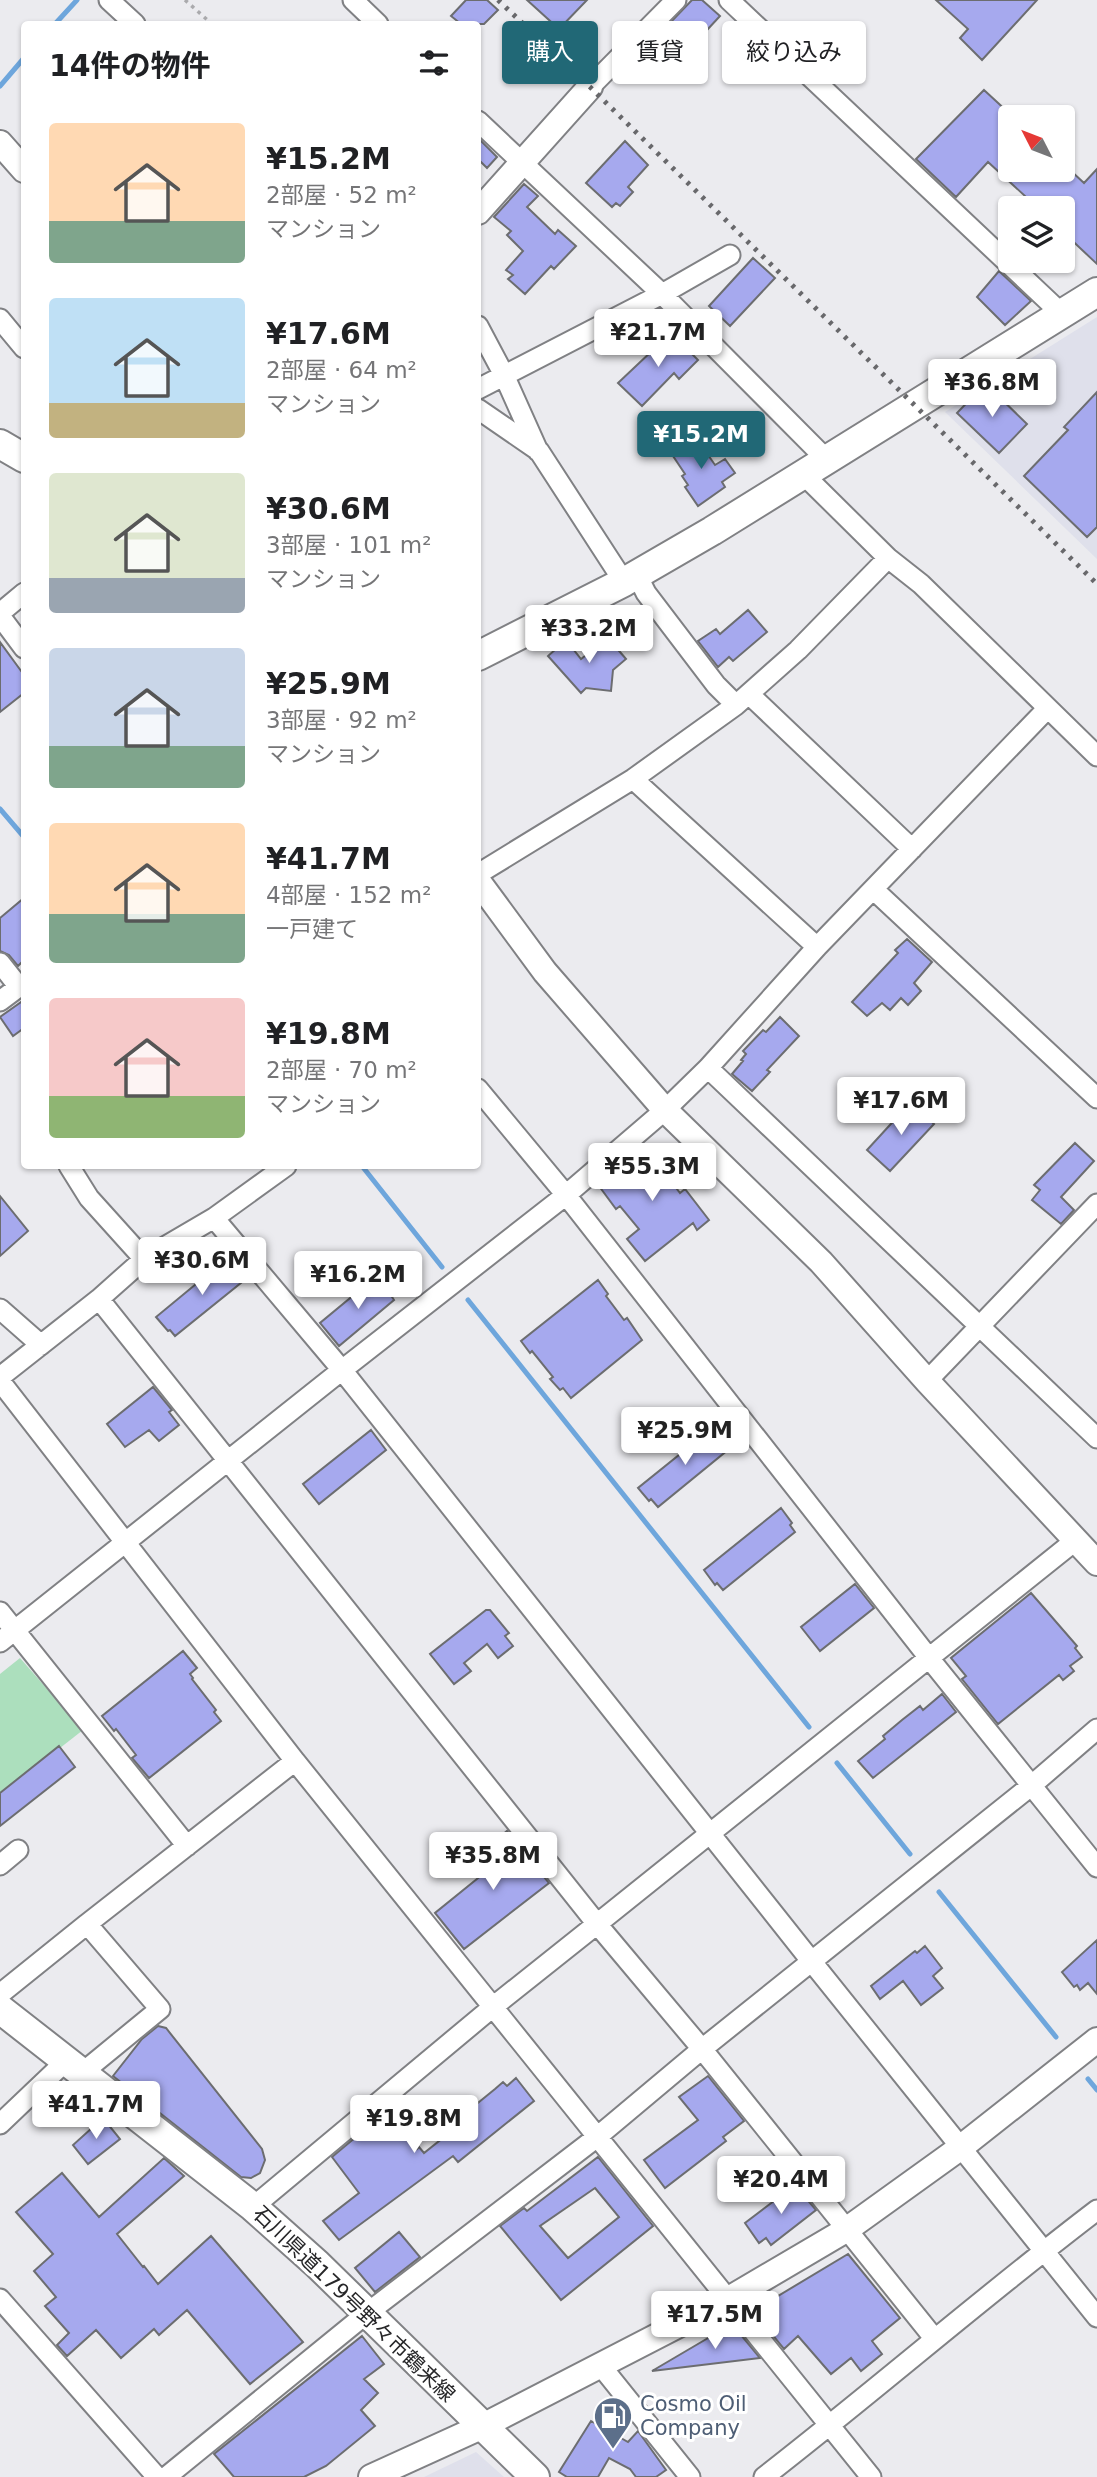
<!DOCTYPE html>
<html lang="ja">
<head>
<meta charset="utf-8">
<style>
  body { margin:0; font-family:"DejaVu Sans","Noto Sans JP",sans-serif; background:#f6f6f6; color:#202124; height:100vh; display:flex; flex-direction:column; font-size:26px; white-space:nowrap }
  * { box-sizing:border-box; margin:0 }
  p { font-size:23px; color:#757577 }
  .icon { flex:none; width:38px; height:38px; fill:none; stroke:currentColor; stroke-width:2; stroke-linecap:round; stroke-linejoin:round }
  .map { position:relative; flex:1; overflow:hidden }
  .side { position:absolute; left:21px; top:21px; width:460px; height:1148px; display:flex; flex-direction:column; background:#fff; border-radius:7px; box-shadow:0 2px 5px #0004 }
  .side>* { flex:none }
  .banner { position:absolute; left:502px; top:21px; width:488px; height:63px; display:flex; gap:14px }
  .needle { width:46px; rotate:312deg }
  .buttons { position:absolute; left:998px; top:105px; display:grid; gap:14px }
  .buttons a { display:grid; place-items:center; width:77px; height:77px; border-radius:7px; background:#fff; box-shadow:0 2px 5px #0004; font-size:35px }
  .price { position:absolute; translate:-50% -60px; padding:0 16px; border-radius:7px; background:#fff; color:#222; font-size:23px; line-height:46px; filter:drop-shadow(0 2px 4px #0008) }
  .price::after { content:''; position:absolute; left:50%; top:42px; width:21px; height:16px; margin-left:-10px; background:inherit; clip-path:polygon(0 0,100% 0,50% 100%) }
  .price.on { background:#216876; color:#fff }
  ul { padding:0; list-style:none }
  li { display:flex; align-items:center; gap:21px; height:175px; padding:0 28px }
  li span { display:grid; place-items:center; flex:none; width:196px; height:140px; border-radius:7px; color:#555 }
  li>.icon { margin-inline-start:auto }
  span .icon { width:84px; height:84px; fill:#fffc; stroke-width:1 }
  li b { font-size:30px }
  h2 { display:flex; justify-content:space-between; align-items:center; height:84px; padding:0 28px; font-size:30px }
  .tag { padding:0 24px; border-radius:7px; background:#fff; box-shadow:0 2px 5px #0004; font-size:24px; line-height:63px }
  .tag.on { background:#216876; color:#fff }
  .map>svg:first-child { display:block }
</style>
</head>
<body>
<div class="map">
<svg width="1097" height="2477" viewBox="0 0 1097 2477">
  <rect width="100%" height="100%" fill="#ebebef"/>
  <path fill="#dfe0eb" d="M 1097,317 L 1097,559 L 945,412 Z
    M 476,2452 L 504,2477 L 424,2477 Z"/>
  <path fill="#acdfbd" d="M 20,1658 L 83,1730 L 0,1795 L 0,1674 Z"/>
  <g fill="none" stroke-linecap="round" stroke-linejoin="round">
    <path stroke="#6ea6dc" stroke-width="5" d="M 55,24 L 77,0
      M 0,86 L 24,58
      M 0,809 L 24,837
      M 362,1166 L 442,1267
      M 468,1300 L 809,1727
      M 837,1763 L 910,1854
      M 939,1892 L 1056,2037
      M 1088,2079 L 1097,2090"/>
  </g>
  <path fill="#a6a9ee" stroke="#6c6d70" stroke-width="2" fill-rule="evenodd" d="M 466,0 L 487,0 L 498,10 L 484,24 L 461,24 L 451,16 Z
    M 527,0 L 587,0 L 559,29 Z
    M 692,0 L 702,0 L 720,16 L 668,72 L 644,50 Z
    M 936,0 L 1037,0 L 982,60 L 960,38 L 968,29 Z
    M 527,38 L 540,51 L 529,63 L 515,51 Z
    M 984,90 L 1010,114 L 1010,170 L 1070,170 L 1084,183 L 1097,169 L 1097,264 L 1062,231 L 1062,208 L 1038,208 L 988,162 L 956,197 L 916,159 Z
    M 478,138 L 497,157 L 487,168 L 478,159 Z
    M 625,141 L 648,165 L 628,187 L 633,192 L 620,206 L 616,203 L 612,207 L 586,183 Z
    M 524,184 L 538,196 L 527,207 L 555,234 L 558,230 L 576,246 L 554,269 L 551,266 L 525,294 L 508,279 L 513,275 L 506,270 L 523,251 L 507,235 L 511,231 L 494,217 Z
    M 753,258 L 775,278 L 730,326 L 709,306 Z
    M 999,271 L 1031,301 L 1005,325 L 977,297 Z
    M 671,333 L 698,360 L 679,379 L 674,373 L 642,406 L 618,383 Z
    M 988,386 L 1027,424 L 999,453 L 957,413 L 981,388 L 984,390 Z
    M 1097,392 L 1097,527 L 1087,537 L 1024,476 L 1068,430 L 1064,427 Z
    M 695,436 L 715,465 L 725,459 L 735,473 L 722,482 L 725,487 L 698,506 L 685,487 L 688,485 L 682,476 L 685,474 L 671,453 Z
    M 748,610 L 767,632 L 733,661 L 729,657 L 718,667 L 698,641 L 716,629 L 720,634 Z
    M 608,638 L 626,659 L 613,670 L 611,691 L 586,688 L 581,693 L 548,656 L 566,640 L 581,659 Z
    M 0,642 L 24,675 L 24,693 L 0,712 Z
    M 24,898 L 24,960 L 18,966 L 9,955 L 0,951 L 0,918 Z
    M 907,939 L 932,962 L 914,983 L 921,991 L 908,1005 L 901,998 L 890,1010 L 882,1003 L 867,1016 L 852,1002 L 898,953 L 895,950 Z
    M 24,1000 L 24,1028 L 13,1036 L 0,1017 Z
    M 780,1017 L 799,1036 L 767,1070 L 770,1072 L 752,1091 L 732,1074 L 743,1061 L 741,1060 L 746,1054 L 743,1051 L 763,1030 L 766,1032 Z
    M 911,1102 L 934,1124 L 890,1171 L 867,1150 Z
    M 1075,1143 L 1094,1161 L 1061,1197 L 1074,1210 L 1061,1224 L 1032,1200 L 1040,1190 L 1034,1185 Z
    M 656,1147 L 669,1164 L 662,1169 L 680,1193 L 685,1189 L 709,1220 L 697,1230 L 693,1223 L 645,1261 L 627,1239 L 639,1229 L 620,1206 L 616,1209 L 599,1186 L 619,1171 L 618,1168 L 634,1157 L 637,1161 Z
    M 0,1196 L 28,1231 L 0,1256 Z
    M 230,1256 L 247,1278 L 175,1336 L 170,1330 L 168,1331 L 156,1317 Z
    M 378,1275 L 394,1300 L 339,1346 L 320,1323 Z
    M 598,1280 L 608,1294 L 606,1296 L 624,1320 L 627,1318 L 642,1340 L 571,1398 L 563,1388 L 560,1390 L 550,1379 L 553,1377 L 532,1351 L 530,1353 L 521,1341 Z
    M 153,1387 L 172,1410 L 169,1412 L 179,1425 L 159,1441 L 149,1430 L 125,1447 L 107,1424 Z
    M 715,1426 L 727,1441 L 724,1443 L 729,1449 L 658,1507 L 651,1499 L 649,1501 L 638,1488 Z
    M 371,1430 L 386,1450 L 319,1504 L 303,1484 Z
    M 781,1508 L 792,1523 L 790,1525 L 795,1532 L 723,1590 L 717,1583 L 715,1585 L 704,1570 Z
    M 855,1584 L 874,1608 L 820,1651 L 801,1627 Z
    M 1031,1593 L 1077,1646 L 1075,1648 L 1082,1657 L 1070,1666 L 1074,1671 L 1063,1680 L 1059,1675 L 998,1724 L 962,1679 L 966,1676 L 951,1658 Z
    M 486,1610 L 490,1610 L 509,1633 L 505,1636 L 513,1646 L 498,1658 L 487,1644 L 464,1663 L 471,1671 L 454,1684 L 430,1654 Z
    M 183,1651 L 197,1668 L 190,1674 L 193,1678 L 192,1679 L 216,1710 L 214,1712 L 221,1721 L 149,1778 L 132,1758 L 136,1755 L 116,1729 L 114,1731 L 102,1716 Z
    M 942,1694 L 956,1712 L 873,1778 L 858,1761 L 885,1739 L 883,1736 L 902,1720 L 920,1706 L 923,1710 Z
    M 59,1746 L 75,1767 L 0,1826 L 0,1793 Z
    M 507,1831 L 549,1883 L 464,1949 L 435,1913 L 488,1870 L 479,1854 Z
    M 1097,1940 L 1097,1994 L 1088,1983 L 1080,1990 L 1077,1985 L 1074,1987 L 1062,1972 Z
    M 925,1946 L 942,1968 L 933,1976 L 943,1988 L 921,2005 L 903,1981 L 880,1999 L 871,1986 L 915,1951 L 917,1953 Z
    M 158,2026 L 166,2028 L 262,2149 L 265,2160 L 260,2173 L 251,2178 L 241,2177 L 113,2076 L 142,2039 Z
    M 708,2076 L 744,2121 L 723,2137 L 726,2141 L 665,2188 L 644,2160 L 698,2120 L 679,2097 Z
    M 516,2078 L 534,2101 L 458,2162 L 453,2156 L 339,2240 L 323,2221 L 359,2193 L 332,2157 L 387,2111 L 417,2149 L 419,2147 L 424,2153 L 449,2133 L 446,2129 L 495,2089 L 503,2082 L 507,2086 Z
    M 103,2118 L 120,2139 L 88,2164 L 73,2145 Z
    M 598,2157 L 653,2226 L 561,2300 L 500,2226 L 524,2208 L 527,2211 ZM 595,2188 L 619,2217 L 568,2258 L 540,2226 Z
    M 164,2158 L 184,2176 L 117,2234 L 143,2267 L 144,2266 L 158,2284 L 211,2236 L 303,2342 L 250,2384 L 187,2310 L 159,2335 L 154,2329 L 121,2358 L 96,2330 L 67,2356 L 57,2345 L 69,2333 L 45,2306 L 56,2297 L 34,2271 L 53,2254 L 16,2212 L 62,2173 L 99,2217 Z
    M 795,2185 L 816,2210 L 771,2245 L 766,2238 L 759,2243 L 745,2223 Z
    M 399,2232 L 420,2257 L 375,2292 L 355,2268 Z
    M 848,2254 L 900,2318 L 872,2341 L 882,2354 L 861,2371 L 851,2358 L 831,2374 L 798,2336 L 784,2349 L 753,2311 Z
    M 732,2324 L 760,2358 L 652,2371 Z
    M 362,2336 L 384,2364 L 364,2379 L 378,2393 L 361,2410 L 375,2426 L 326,2466 L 304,2477 L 234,2477 L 214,2454 Z
    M 591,2421 L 628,2442 L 638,2431 L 666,2470 L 656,2477 L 636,2477 L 630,2469 L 609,2458 L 598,2477 L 567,2477 L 559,2472 Z"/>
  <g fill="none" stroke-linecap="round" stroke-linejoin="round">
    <g stroke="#808184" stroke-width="23">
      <path id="minor" d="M 109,0 L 135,24
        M 353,0 L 378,24
        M 729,0 L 1062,314
        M 590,87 L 676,0
        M 478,121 L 662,294 L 827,460
        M 0,319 L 24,348
        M 478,326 L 504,375 L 538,451
        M 478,389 L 662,294 L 730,255
        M 478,409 L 539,451 L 624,582
        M 804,475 L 888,558 L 921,584 L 1097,756
        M 637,575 L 646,593 L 716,685 L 736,705 L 798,650 L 888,558
        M 0,613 L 24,593
        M 0,616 L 24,648
        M 749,694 L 912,849
        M 633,779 L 817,947
        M 478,874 L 633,779 L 736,705
        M 873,889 L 1097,1098
        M 0,963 L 19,987
        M 0,1001 L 24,983
        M 708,1068 L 1097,1438
        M 478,1089 L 566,1195 L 929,1658 L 1097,1867
        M 69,1166 L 89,1198 L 144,1259
        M 214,1218 L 342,1370 L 812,1962 L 1097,2317
        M 99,1299 L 597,1924 L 494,2006 L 253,2207
        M 0,1309 L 41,1345
        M 0,1377 L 99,1299 L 144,1259 L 214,1218 L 286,1166
        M 0,1381 L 295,1761
        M 927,1381 L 1097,1204
        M 0,1612 L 187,1846
        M 0,1642 L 342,1370 L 566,1195 L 665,1110 L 708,1068 L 817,947 L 1047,709
        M 0,1865 L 18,1850
        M 0,1994 L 87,1924
        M 82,2073 L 160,2009 L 87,1924 L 295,1761 L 871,2477
        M 0,2124 L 66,2061
        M 0,2299 L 157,2477
        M 934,2338 L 702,2049 L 597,1924 L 1076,1540
        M 601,2366 L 690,2477
        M 166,2477 L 366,2314 L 597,2137 L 702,2049 L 1032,1785 L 1097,1729
        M 764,2477 C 876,2390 984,2296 1097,2210"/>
    </g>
    <g stroke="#808184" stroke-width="28">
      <path id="tertiary" d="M 0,143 L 24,170
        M 478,212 L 590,87
        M 478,881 L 545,972 L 665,1110 L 821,1262 L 927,1381 L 1097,1563
        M 371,2477 L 483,2426 L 727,2300 L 846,2230 L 960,2148 L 1097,2040"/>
    </g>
    <g stroke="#808184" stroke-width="32">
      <path id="secondary" d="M 0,444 L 24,458
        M 478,656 L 624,582 L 712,531 L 1097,292
        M 0,2009 L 253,2207 L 317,2264 L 535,2477"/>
    </g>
    <path stroke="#aaaaad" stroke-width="3.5" stroke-dasharray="3.5 5" stroke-linecap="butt" d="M 185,0 L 212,24"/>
    <use href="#minor" stroke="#fff" stroke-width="19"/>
    <use href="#tertiary" stroke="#fff" stroke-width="24"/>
    <use href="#secondary" stroke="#fff" stroke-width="28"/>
    <path stroke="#68686b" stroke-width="5" stroke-dasharray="3.5 7" stroke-linecap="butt" d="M 498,0 L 590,87 L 1097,584"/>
  </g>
  <defs>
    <g id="fuel-pin" transform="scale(2.0125)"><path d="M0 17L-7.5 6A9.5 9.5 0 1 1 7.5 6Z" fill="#5c6f8a" stroke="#fff"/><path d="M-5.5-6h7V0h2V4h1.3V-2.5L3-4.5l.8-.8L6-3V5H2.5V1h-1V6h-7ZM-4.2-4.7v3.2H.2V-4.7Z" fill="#fff"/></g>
  </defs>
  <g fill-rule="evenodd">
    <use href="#fuel-pin" x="613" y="2416"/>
  </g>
  <g text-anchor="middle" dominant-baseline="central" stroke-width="6" stroke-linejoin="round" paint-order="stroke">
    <g font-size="21" fill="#272729" stroke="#fff">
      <text transform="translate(354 2304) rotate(44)">石川県道179号野々市鶴来線</text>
    </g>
    <g font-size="21" fill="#4e5e75" stroke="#fff" text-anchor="start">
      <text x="640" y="2404">Cosmo Oil<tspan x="640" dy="24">Company</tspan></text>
    </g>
  </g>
</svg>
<div class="buttons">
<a><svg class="needle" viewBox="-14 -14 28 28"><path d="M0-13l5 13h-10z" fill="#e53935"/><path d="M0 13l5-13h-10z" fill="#757577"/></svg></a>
<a><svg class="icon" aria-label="layers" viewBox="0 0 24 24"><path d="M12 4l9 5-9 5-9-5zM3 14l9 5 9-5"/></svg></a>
</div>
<b class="price" style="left:658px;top:369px">¥21.7M</b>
<b class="price" style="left:992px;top:419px">¥36.8M</b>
<b class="price on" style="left:701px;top:471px">¥15.2M</b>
<b class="price" style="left:589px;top:665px">¥33.2M</b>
<b class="price" style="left:901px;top:1137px">¥17.6M</b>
<b class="price" style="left:652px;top:1203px">¥55.3M</b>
<b class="price" style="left:202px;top:1297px">¥30.6M</b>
<b class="price" style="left:358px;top:1311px">¥16.2M</b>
<b class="price" style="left:685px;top:1467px">¥25.9M</b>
<b class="price" style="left:493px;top:1892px">¥35.8M</b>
<b class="price" style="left:96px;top:2141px">¥41.7M</b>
<b class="price" style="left:414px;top:2155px">¥19.8M</b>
<b class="price" style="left:781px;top:2216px">¥20.4M</b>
<b class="price" style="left:715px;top:2351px">¥17.5M</b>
<div class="banner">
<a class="tag on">購入</a>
<a class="tag">賃貸</a>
<a class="tag">絞り込み</a>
</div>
<section class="side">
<h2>14件の物件<svg class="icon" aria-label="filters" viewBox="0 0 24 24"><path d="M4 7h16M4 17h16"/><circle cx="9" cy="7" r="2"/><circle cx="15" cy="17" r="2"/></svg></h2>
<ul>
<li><span style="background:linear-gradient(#ffd9b3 70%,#7fa58c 0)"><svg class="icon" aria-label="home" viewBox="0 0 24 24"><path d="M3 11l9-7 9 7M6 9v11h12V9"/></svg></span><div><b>¥15.2M</b><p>2部屋 · 52 m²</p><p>マンション</p></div></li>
<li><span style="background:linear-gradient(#bfe0f5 75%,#c2b280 0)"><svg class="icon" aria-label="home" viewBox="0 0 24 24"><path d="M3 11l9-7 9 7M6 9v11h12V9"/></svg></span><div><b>¥17.6M</b><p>2部屋 · 64 m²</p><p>マンション</p></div></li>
<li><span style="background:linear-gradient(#dfe7d0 75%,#9aa5b1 0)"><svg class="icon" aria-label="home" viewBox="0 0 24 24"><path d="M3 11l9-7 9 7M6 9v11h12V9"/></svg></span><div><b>¥30.6M</b><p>3部屋 · 101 m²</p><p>マンション</p></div></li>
<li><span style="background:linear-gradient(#c9d6e8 70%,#7fa58c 0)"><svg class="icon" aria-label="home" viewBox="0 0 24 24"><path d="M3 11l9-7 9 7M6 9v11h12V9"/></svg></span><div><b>¥25.9M</b><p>3部屋 · 92 m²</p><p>マンション</p></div></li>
<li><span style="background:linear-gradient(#ffd9b3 65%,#7fa58c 0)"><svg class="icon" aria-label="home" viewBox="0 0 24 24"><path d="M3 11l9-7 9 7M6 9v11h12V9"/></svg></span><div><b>¥41.7M</b><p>4部屋 · 152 m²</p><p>一戸建て</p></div></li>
<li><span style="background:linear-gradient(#f6c9c9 70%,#8fb573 0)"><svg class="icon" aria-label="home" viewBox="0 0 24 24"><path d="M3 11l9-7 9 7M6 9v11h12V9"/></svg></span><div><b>¥19.8M</b><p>2部屋 · 70 m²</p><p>マンション</p></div></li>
</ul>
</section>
</div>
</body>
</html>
